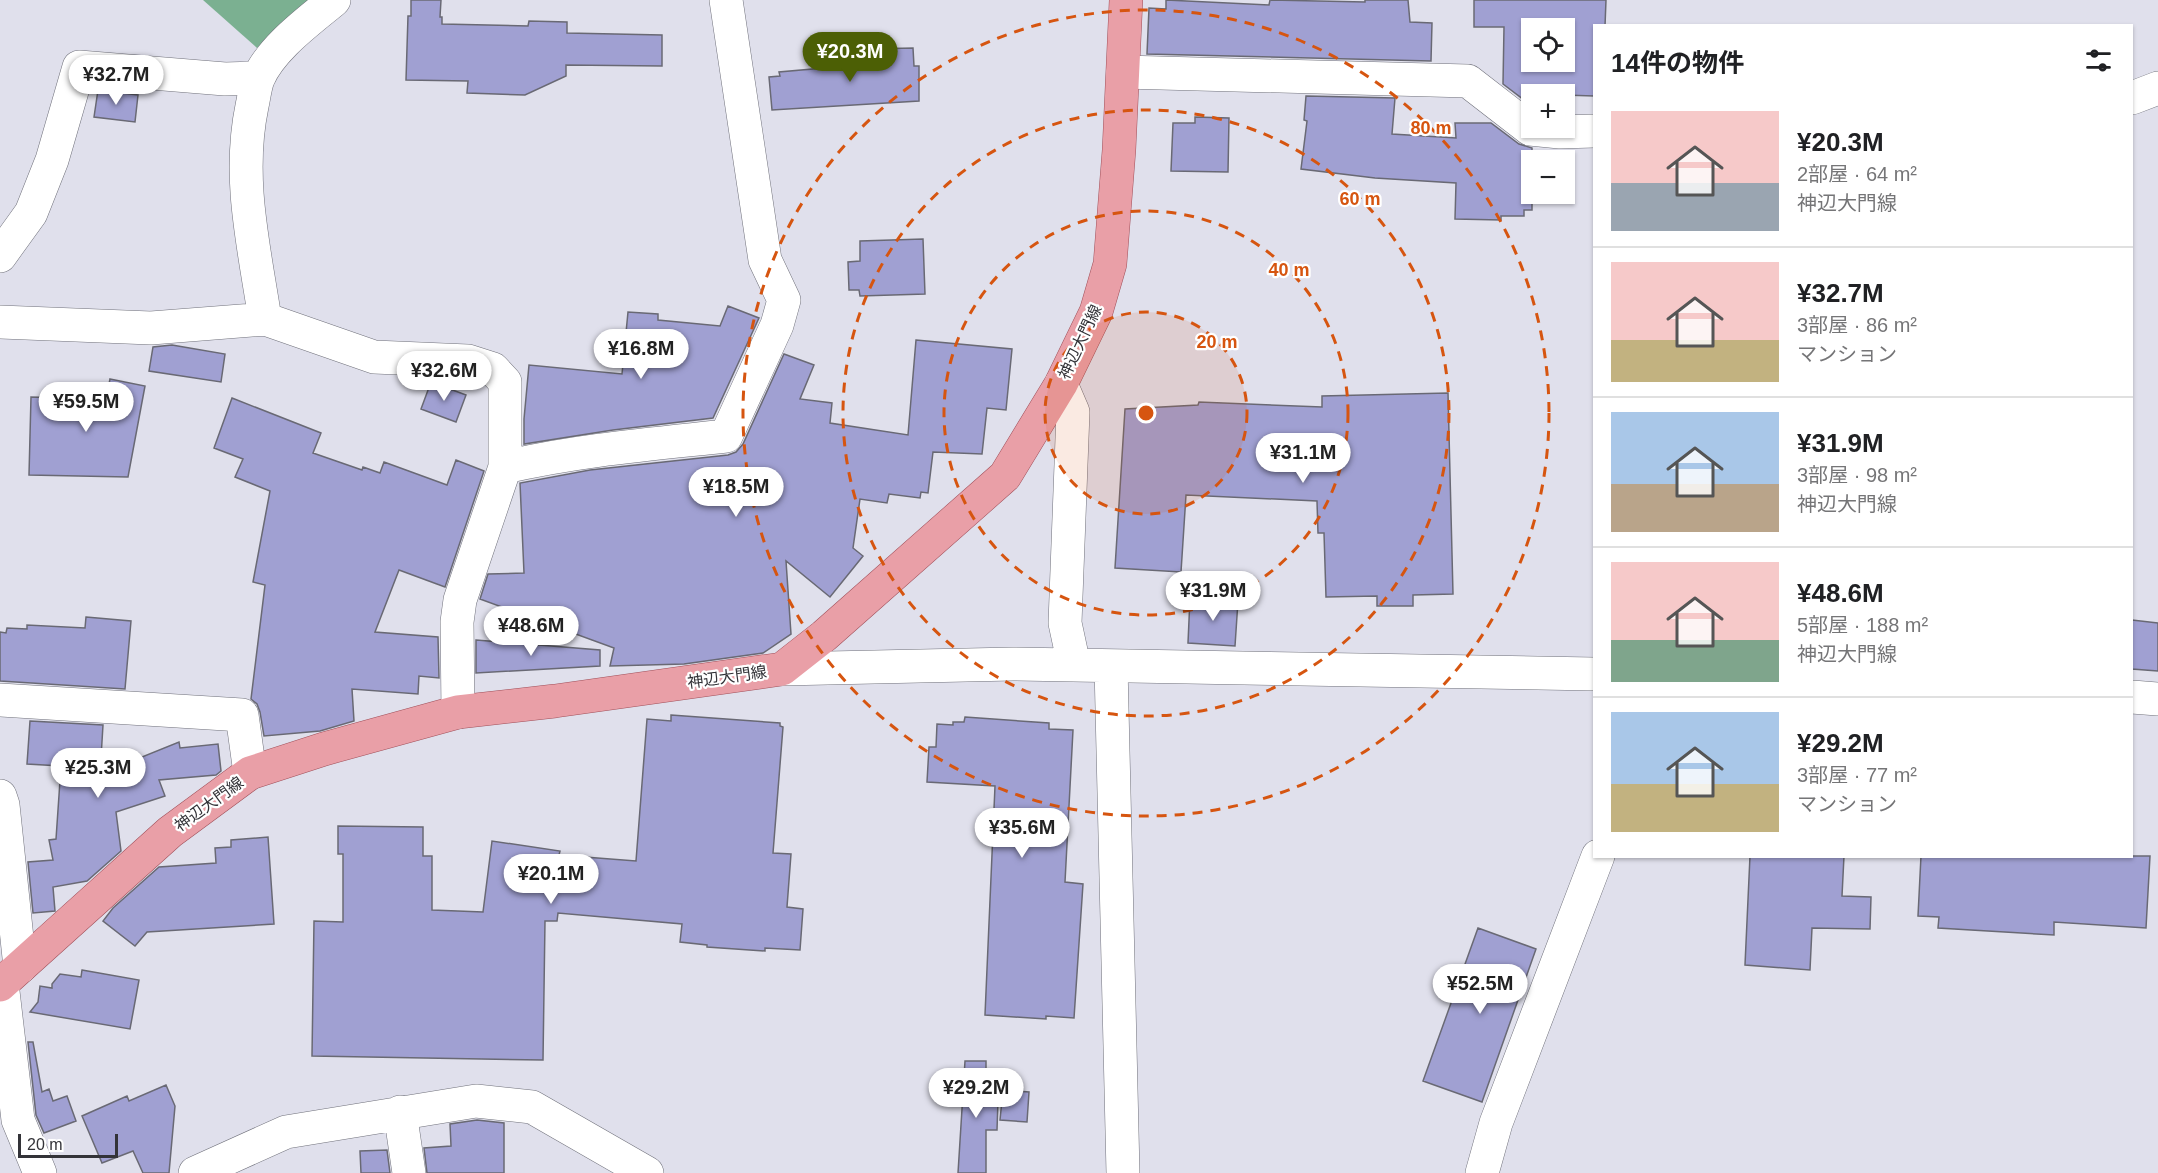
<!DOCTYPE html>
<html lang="ja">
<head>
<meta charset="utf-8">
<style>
  body { margin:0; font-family:Helvetica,"Noto Sans JP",sans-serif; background:#f2f2f2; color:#202124; height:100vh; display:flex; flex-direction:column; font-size:22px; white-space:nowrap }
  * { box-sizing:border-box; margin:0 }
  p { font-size:20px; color:#757577 }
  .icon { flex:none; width:33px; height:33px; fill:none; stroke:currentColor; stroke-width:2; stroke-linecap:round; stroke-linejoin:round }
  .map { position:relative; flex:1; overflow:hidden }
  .sheet { position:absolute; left:1593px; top:24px; width:540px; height:834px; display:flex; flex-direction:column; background:#fff; border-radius:0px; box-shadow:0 2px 4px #0004 }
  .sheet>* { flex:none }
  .buttons { position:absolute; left:1521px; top:18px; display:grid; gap:12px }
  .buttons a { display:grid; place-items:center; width:54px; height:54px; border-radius:0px; background:#fff; box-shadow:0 2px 4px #0004; font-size:30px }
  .scale { position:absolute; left:18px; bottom:15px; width:100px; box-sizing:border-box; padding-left:6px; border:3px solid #333338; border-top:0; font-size:16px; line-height:21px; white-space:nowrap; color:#333338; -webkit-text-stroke:4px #fff; paint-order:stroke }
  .price { position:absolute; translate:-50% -51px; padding:0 14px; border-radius:21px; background:#fff; color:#222; font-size:20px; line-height:39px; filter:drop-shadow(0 2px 3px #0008) }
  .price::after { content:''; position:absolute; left:50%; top:36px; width:18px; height:14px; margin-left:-9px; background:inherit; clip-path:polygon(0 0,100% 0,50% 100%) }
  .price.selected { background:#4c5f05; color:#fff }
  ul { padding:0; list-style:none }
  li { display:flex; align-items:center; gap:18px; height:150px; padding:0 18px }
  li+li { border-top:2px solid #e0e0e0 }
  li span { display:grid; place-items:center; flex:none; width:168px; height:120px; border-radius:0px; color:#555 }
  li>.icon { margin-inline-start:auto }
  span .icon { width:72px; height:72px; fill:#fffc; stroke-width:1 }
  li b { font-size:26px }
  h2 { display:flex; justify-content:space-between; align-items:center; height:72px; padding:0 18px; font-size:26px }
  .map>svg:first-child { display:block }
</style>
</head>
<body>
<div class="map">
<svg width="2158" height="1173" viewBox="0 0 2158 1173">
  <rect width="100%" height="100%" fill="#e0e0ec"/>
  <path fill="#7bb091" d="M 203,0 L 309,0 L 257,48 Z"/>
  <path fill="#a0a0d2" stroke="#696974" stroke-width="1.5" fill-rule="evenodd" d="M 411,0 L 441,0 L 440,17 L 442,17 L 442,24 L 528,26 L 529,21 L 567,22 L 567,33 L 662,35 L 662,66 L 566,65 L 566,76 L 525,95 L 467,93 L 468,81 L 406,80 L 408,16 L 411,16 Z
    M 1166,0 L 1269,5 L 1270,0 L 1365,2 L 1365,0 L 1408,0 L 1410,22 L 1432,23 L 1431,61 L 1147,54 L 1149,8 L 1166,9 Z
    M 1474,0 L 1606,0 L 1605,26 L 1594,26 L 1594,96 L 1532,94 L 1532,106 L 1503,84 L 1504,27 L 1474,27 ZM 1532,28 L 1564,28 L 1564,62 L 1532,62 Z
    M 913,48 L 914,66 L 919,66 L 919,101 L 772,110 L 769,77 L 780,76 L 779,72 L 869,64 L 869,49 Z
    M 98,90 L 138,95 L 135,122 L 94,117 Z
    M 1306,96 L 1395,98 L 1392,134 L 1456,138 L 1455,123 L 1491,123 L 1519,144 L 1532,148 L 1532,210 L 1524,210 L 1524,216 L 1501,216 L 1501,220 L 1455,219 L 1456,183 L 1375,178 L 1301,169 L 1307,121 L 1304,120 Z
    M 1195,117 L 1229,118 L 1228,172 L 1171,171 L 1173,123 L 1195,123 Z
    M 923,239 L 925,294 L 860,296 L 859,290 L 849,290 L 848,262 L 860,261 L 860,241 Z
    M 728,306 L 759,318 L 713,418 L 613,430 L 524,444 L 524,419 L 529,365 L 622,374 L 628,312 L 658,314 L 658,320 L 720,326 Z
    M 916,340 L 1012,349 L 1006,410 L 987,408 L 982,454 L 933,452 L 928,493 L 921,492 L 920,498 L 889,494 L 887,503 L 860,499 L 853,548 L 863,556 L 830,597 L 786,561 L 791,634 L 763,653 L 684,664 L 610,666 L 614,648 L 480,599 L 488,574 L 524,573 L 520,483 L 590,470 L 728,455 L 736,452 L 743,444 L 784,354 L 814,365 L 800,399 L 832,403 L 830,423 L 908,435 Z
    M 172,345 L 225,354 L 221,382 L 149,371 L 153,347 Z
    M 110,379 L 145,386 L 128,477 L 29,475 L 31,397 L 106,399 Z
    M 431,382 L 466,395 L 456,422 L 421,409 Z
    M 1448,393 L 1453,594 L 1413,595 L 1413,606 L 1377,606 L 1377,596 L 1326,597 L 1324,533 L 1318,533 L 1317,501 L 1186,495 L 1181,572 L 1115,568 L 1125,409 L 1198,405 L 1199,402 L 1322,407 L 1322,396 Z
    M 232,398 L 321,433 L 313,453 L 362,470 L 363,467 L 380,473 L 384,462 L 447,485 L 456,460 L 484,471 L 445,587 L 399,570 L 375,632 L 438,637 L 439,678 L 419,676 L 418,694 L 352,689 L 354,721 L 320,731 L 264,736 L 260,712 L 257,704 L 251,699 L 265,585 L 253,582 L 270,491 L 235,477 L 243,459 L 214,448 Z
    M 1190,598 L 1238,601 L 1235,646 L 1188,643 Z
    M 86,617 L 131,621 L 125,689 L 0,681 L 0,632 L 6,633 L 7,628 L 27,629 L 27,625 L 85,628 Z
    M 2132,620 L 2158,623 L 2158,671 L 2132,669 Z
    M 476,640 L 600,650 L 600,666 L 476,673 Z
    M 671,715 L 780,723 L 780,726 L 783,727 L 773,853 L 791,854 L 787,907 L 803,909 L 800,950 L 765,948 L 765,951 L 707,947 L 707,945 L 680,942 L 682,924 L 558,913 L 557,921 L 545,921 L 543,1060 L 312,1056 L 314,921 L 343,922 L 343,854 L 338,854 L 338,826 L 423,827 L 423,856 L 432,856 L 432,910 L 483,912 L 492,841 L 560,851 L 559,855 L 636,861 L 647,719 L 671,721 Z
    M 965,717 L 1049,723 L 1049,729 L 1073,730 L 1065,882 L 1083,884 L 1074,1018 L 1046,1016 L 1046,1019 L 985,1015 L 995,786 L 927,782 L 929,747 L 936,747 L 937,724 L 953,725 L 953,722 L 964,722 Z
    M 30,721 L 103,725 L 100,774 L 179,742 L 180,748 L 218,744 L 221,771 L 216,775 L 159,780 L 165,796 L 116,812 L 121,851 L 87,881 L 53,887 L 55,911 L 33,913 L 28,862 L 53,860 L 49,840 L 56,839 L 61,766 L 27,764 Z
    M 268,837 L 274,924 L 147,932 L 135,946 L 103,921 L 113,908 L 159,867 L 216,863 L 215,848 L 231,847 L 231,840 Z
    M 1750,856 L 1844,856 L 1842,896 L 1871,897 L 1870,929 L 1812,928 L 1810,970 L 1745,965 Z
    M 1921,856 L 2150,856 L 2146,928 L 2054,922 L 2054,935 L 1938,928 L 1939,917 L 1918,916 Z
    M 1478,928 L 1536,949 L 1482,1102 L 1423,1081 Z
    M 82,970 L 139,980 L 130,1029 L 30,1012 L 38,1002 L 40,986 L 52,988 L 52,984 L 60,974 L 81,977 Z
    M 28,1042 L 33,1042 L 42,1092 L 49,1089 L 53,1101 L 67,1096 L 76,1121 L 44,1133 L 36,1115 Z
    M 965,1061 L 986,1061 L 986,1099 L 998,1100 L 997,1130 L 986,1130 L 986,1173 L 958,1173 Z
    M 166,1085 L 175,1106 L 169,1173 L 143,1173 L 133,1151 L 102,1163 L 82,1116 L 127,1096 L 129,1101 Z
    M 1003,1090 L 1029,1092 L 1027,1122 L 1000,1120 Z
    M 477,1120 L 504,1123 L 504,1173 L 427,1173 L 424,1148 L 451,1146 L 450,1124 Z
    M 387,1150 L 390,1173 L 361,1173 L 360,1151 Z"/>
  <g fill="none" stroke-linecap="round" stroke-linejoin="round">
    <g stroke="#70717b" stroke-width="34">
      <path id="minor" d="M 1123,72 L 1468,81 L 1530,129 L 1560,132 L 1594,131
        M 2132,98 L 2158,88
        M 0,256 L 31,213 L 52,160 L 79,67 L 225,79 L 258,78
        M 265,319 C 254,247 237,178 252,106 C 254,97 255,87 258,79 C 271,48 309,21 334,0
        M 0,322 L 151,328 L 265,319 L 374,357 L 468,361 L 493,369 L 505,382 L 505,467 L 460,600 L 457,622 L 458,712
        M 1061,384 L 1073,412 L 1065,623 L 1074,665
        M 505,467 C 578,450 652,444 726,436 L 777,325 L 784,300 L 765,260 L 726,0
        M 1111,666 L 1123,1173
        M 782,669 L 1013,664 L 1594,674
        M 2132,697 L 2158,699
        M 0,700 L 242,715 L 250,773
        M 0,796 L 3,805 L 20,967
        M 2,983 L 18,1120 L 40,1173
        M 400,1112 L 409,1173
        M 195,1173 L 286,1132 L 476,1101 L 532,1107 L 647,1173
        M 1482,1173 L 1496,1123 L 1598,856"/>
    </g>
    <g stroke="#a0505a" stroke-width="34">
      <path id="major" d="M 0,985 L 170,832 L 250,773 L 324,749 L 458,712 L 555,701 L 782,669 L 824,636 L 1005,476 L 1061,384 L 1096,312 L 1110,264 L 1119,150 L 1126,0"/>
    </g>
    <use href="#minor" stroke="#fff" stroke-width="33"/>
    <use href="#major" stroke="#e99fa7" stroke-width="33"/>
  </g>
  <circle cx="1146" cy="413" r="101" fill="#d65510" fill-opacity=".12"/>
  <g fill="none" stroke="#d65510" stroke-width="3" stroke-dasharray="10 8">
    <circle cx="1146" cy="413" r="101"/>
    <circle cx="1146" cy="413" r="202"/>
    <circle cx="1146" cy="413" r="303"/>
    <circle cx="1146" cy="413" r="403"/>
  </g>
  <g text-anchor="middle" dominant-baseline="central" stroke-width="4.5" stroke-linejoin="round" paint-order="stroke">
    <g font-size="16" fill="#333338" stroke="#fff">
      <text transform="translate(1080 342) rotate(-65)">神辺大門線</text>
      <text transform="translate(727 677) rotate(-8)">神辺大門線</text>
      <text transform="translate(209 804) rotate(-36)">神辺大門線</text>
    </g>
  </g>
  <circle cx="1146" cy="413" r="9" fill="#d65510" stroke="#fff" stroke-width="3"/>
  <g font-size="18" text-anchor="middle" font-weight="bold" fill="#d65510" stroke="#fff" stroke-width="4.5" stroke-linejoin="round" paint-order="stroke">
    <text x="1431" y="134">80 m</text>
    <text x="1360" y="205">60 m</text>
    <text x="1289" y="276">40 m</text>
    <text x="1217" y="348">20 m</text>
  </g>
</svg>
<div class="buttons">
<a><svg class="icon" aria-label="locate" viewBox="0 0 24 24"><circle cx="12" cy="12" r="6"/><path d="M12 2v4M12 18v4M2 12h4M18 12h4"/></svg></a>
<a>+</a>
<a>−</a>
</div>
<div class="scale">20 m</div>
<b class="price selected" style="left:850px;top:83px">¥20.3M</b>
<b class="price" style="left:116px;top:106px">¥32.7M</b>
<b class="price" style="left:641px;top:380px">¥16.8M</b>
<b class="price" style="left:444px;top:402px">¥32.6M</b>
<b class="price" style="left:86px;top:433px">¥59.5M</b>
<b class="price" style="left:1303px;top:484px">¥31.1M</b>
<b class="price" style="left:736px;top:518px">¥18.5M</b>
<b class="price" style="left:1213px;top:622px">¥31.9M</b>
<b class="price" style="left:531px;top:657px">¥48.6M</b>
<b class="price" style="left:98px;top:799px">¥25.3M</b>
<b class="price" style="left:1022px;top:859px">¥35.6M</b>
<b class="price" style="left:551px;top:905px">¥20.1M</b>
<b class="price" style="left:1480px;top:1015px">¥52.5M</b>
<b class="price" style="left:976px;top:1119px">¥29.2M</b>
<section class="sheet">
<h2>14件の物件<svg class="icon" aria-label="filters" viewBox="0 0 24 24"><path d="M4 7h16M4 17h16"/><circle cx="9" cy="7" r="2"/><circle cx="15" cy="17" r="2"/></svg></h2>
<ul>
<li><span style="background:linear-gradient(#f6c9c9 60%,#9aa5b1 0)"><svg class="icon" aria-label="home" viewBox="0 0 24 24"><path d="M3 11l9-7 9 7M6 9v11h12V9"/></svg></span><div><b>¥20.3M</b><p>2部屋 · 64 m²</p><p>神辺大門線</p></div></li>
<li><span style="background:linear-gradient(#f6c9c9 65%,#c2b280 0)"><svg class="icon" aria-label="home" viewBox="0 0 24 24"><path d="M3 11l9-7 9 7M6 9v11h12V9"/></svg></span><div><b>¥32.7M</b><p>3部屋 · 86 m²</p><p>マンション</p></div></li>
<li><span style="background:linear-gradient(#a9c7e8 60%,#b9a48a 0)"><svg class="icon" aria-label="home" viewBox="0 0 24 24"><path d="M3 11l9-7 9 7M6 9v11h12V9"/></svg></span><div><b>¥31.9M</b><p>3部屋 · 98 m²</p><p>神辺大門線</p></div></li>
<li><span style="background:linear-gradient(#f6c9c9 65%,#7fa58c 0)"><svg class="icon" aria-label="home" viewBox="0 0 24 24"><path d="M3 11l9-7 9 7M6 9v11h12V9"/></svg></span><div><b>¥48.6M</b><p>5部屋 · 188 m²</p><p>神辺大門線</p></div></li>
<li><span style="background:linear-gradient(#a9c7e8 60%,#c2b280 0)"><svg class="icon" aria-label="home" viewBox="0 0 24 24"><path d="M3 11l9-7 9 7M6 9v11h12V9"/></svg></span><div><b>¥29.2M</b><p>3部屋 · 77 m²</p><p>マンション</p></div></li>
</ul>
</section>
</div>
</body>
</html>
